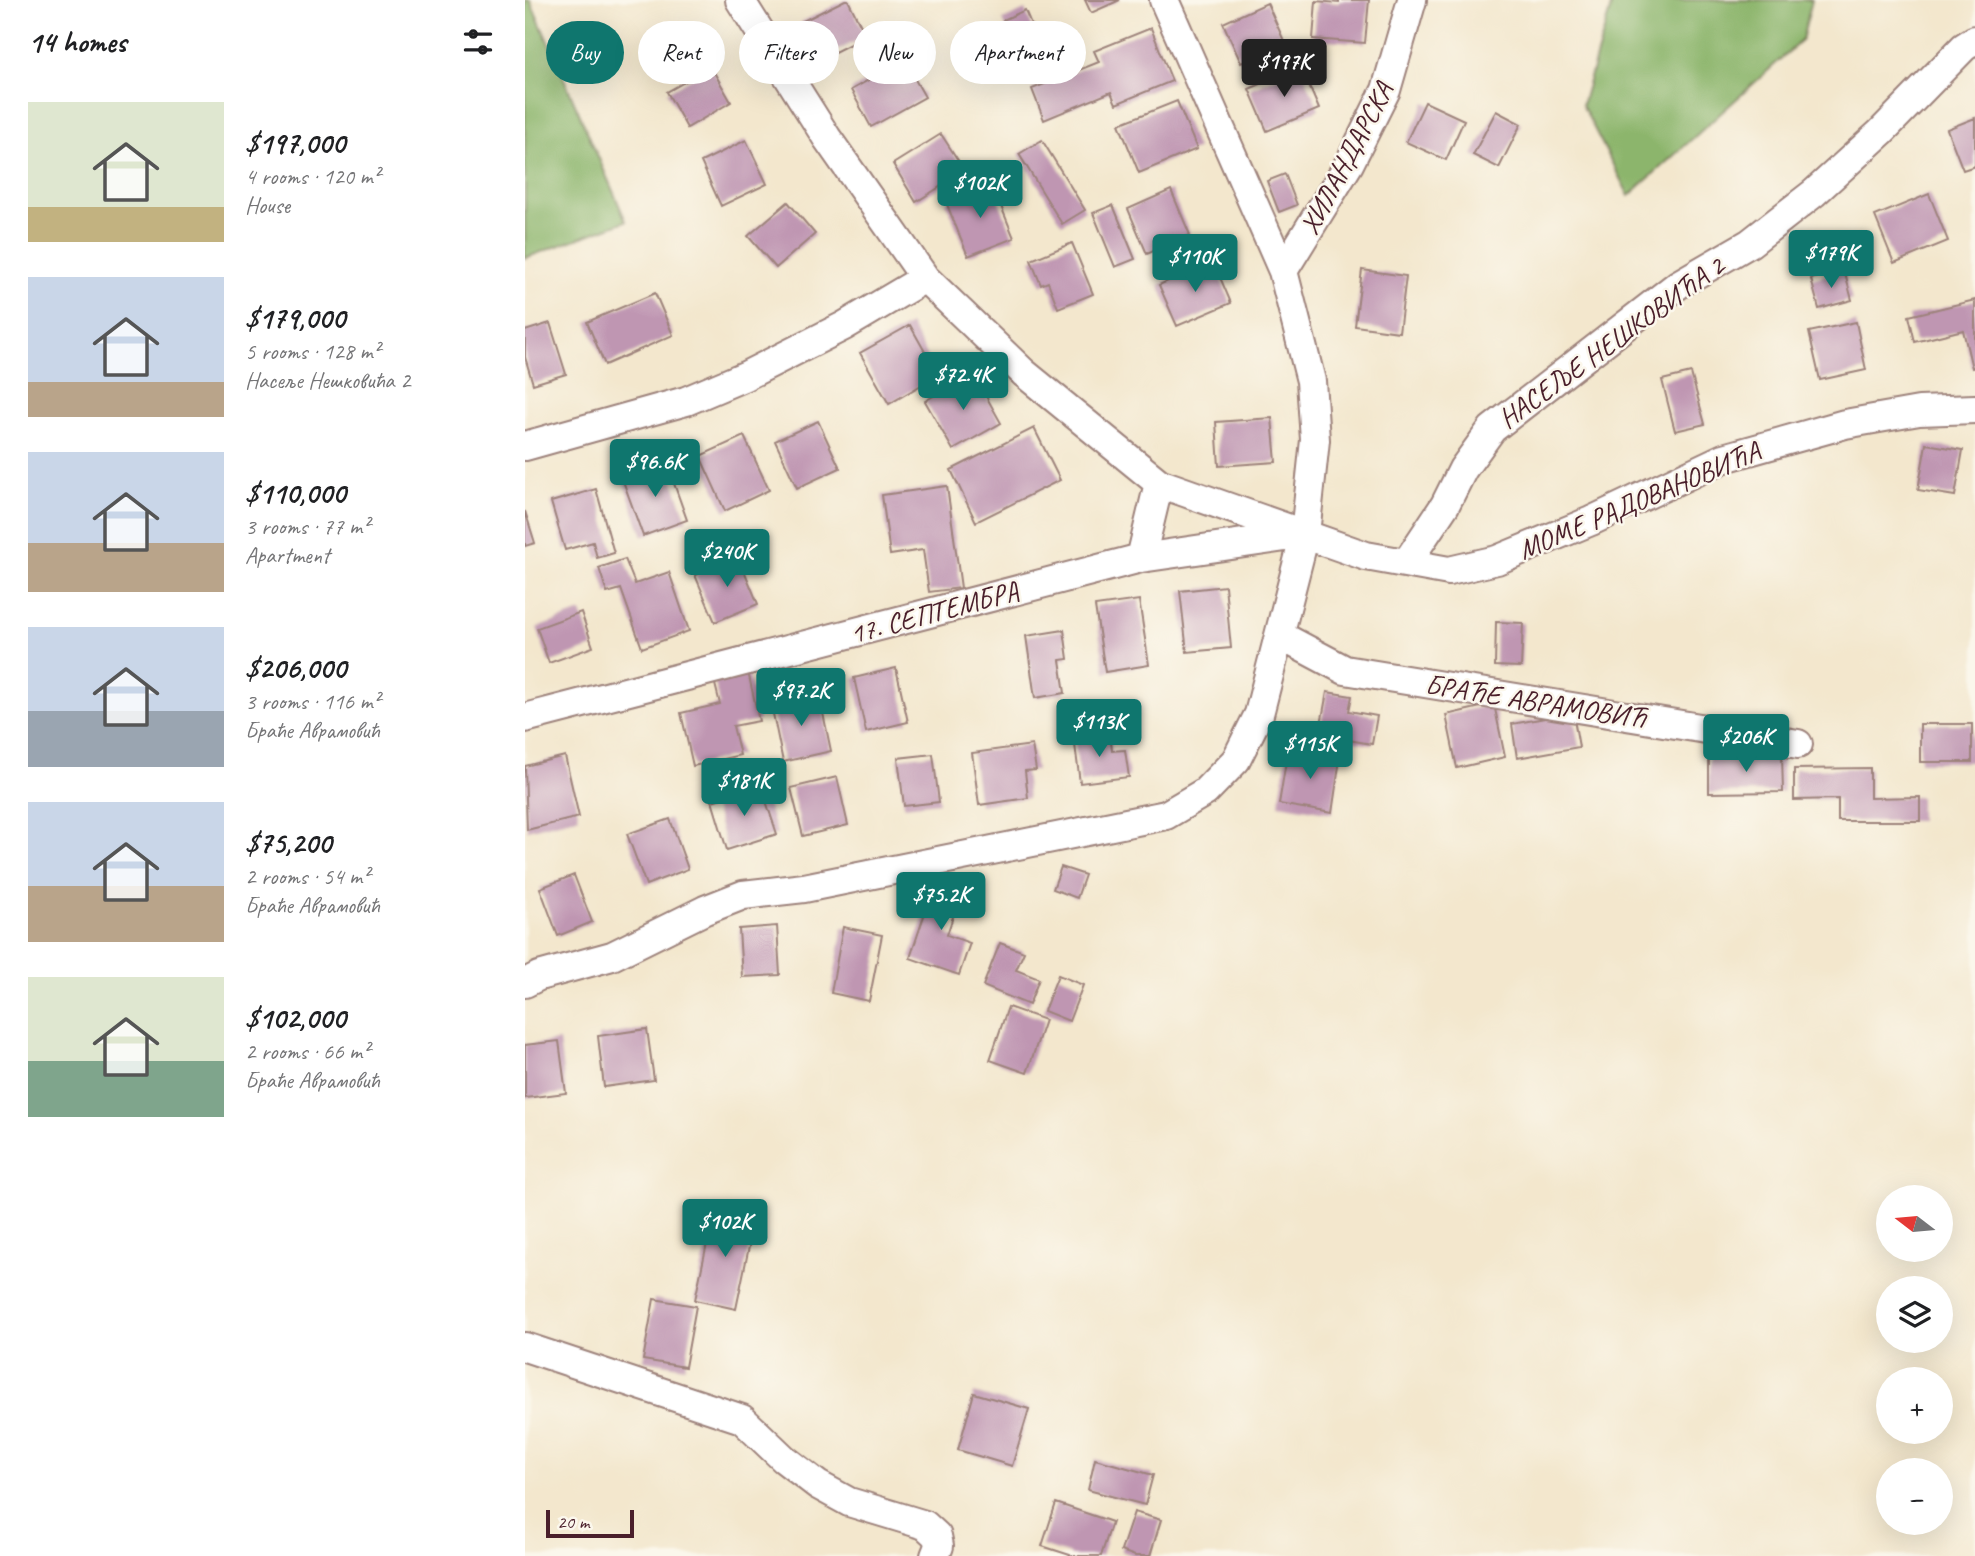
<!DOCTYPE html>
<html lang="en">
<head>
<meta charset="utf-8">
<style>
  body { margin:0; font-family:Caveat,sans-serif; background:#f2f2f2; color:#202124; height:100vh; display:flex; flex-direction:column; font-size:26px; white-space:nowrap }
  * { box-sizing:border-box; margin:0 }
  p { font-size:23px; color:#757577 }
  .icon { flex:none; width:38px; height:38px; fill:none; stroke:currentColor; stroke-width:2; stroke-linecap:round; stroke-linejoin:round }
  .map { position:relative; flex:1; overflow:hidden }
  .sheet { display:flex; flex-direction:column; background:#fff; width:525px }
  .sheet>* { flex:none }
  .banner { position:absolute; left:21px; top:21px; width:665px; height:63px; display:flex; gap:14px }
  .needle { width:46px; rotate:286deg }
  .controls { position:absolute; left:1351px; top:1185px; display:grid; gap:14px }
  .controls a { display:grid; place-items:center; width:77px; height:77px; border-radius:50%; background:#fff; box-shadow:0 7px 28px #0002; font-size:35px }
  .scale { position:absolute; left:21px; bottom:18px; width:88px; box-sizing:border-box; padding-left:7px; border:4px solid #4a1f2b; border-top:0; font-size:19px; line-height:24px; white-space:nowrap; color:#4a1f2b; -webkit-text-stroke:5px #fbf7ec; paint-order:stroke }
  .price { position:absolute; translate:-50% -60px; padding:0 16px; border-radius:7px; background:#0f766e; color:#fff; font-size:23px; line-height:46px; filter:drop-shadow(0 2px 4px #0008) }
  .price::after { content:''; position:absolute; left:50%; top:42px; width:21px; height:16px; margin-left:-10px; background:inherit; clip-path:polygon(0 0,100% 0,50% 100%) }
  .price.current { background:#222; color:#fff }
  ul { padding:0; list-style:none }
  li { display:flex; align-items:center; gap:21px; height:175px; padding:0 28px }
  li span { display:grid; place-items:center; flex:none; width:196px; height:140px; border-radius:0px; color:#555 }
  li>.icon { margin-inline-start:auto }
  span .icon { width:84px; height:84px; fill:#fffc; stroke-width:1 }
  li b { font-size:30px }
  h2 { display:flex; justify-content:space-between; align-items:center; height:84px; padding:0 28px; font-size:30px }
  .chip { padding:0 24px; border-radius:32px; background:#fff; box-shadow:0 7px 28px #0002; font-size:24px; line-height:63px }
  .chip.current { background:#0f766e; color:#fff }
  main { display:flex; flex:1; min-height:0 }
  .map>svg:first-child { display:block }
</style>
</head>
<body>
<main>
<section class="sheet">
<h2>14 homes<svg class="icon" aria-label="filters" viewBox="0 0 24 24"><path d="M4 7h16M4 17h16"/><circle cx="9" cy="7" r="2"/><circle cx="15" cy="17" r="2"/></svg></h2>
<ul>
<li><span style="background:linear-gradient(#dfe7d0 75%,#c2b280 0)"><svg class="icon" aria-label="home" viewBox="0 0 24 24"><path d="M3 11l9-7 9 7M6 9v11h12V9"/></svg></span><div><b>$197,000</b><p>4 rooms · 120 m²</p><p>House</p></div></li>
<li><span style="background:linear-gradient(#c9d6e8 75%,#b9a48a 0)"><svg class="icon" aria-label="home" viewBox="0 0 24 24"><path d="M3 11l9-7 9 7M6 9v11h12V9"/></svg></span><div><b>$179,000</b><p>5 rooms · 128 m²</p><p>Насеље Нешковића 2</p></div></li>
<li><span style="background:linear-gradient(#c9d6e8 65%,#b9a48a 0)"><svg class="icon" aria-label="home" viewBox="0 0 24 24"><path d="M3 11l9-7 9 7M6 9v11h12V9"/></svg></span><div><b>$110,000</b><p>3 rooms · 77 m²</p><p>Apartment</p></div></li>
<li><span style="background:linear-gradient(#c9d6e8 60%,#9aa5b1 0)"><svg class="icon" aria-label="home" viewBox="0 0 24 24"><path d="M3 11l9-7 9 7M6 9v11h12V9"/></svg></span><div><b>$206,000</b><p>3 rooms · 116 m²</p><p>Браће Аврамовић</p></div></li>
<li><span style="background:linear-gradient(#c9d6e8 60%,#b9a48a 0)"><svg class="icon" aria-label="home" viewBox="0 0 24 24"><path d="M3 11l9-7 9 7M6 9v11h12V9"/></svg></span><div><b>$75,200</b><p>2 rooms · 54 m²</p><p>Браће Аврамовић</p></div></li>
<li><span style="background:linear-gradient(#dfe7d0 60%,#7fa58c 0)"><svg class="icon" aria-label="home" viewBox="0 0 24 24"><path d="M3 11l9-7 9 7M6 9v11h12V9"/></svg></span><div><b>$102,000</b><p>2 rooms · 66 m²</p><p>Браће Аврамовић</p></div></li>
</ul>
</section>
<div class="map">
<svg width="1450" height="1556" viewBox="0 0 1450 1556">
  <rect width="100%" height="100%" fill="#fbf7ec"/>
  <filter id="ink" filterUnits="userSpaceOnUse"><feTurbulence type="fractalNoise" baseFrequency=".0143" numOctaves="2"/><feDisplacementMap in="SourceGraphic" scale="14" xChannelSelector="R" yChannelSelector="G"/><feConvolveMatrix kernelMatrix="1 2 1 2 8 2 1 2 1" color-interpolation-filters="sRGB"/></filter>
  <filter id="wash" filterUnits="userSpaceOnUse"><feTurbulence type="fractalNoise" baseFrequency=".00686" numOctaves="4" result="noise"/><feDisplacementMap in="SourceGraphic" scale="28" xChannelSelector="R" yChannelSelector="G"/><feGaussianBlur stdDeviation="1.57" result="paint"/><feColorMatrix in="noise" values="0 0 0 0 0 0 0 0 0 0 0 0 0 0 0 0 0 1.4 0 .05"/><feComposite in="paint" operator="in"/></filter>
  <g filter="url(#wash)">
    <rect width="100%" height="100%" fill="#f3e7cd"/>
    <path fill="#8cb56c" stroke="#6b6a4c" stroke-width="2" d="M 0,0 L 5,0 L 101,221 L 0,258 Z
      M 1088,0 L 1287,0 L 1277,40 L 1104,196 L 1057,105 Z"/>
    <g id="blocks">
      <path fill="#bf96b2" d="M 320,0 L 323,0 L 341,36 L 294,60 L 276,22 Z
        M 560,0 L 595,0 L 566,13 Z
        M 814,0 L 844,0 L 840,43 L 788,39 L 791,1 L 814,3 Z
        M 742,3 L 760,43 L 716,63 L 698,23 Z
        M 500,10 L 518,52 L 496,62 L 478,20 Z
        M 626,28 L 647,81 L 591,104 L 586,92 L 519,120 L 507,89 L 574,62 L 569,51 Z
        M 379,60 L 400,97 L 346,127 L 326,90 Z
        M 186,67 L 206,102 L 162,128 L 142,92 Z
        M 776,67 L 794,109 L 742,131 L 724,89 Z
        M 652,101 L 672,149 L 614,173 L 594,124 Z
        M 900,102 L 939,120 L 921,160 L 881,142 Z
        M 971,111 L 996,124 L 974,168 L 948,155 Z
        M 1450,118 L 1450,166 L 1438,170 L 1422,129 Z
        M 416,134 L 440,171 L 391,202 L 368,164 Z
        M 221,140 L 242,184 L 196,206 L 176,162 Z
        M 517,140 L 560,210 L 537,224 L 494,154 Z
        M 760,174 L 772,205 L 754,212 L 742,181 Z
        M 467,184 L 489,238 L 443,256 L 421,202 Z
        M 646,190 L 665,235 L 622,254 L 603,209 Z
        M 1404,194 L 1423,241 L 1369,263 L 1350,216 Z
        M 263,202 L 290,234 L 251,268 L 223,236 Z
        M 588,205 L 610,259 L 590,267 L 568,213 Z
        M 547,243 L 568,294 L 533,308 L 523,282 L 516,285 L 506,260 Z
        M 688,261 L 706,303 L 652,326 L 634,285 Z
        M 837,270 L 881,276 L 874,332 L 830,326 Z
        M 1319,270 L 1327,300 L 1294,309 L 1286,279 Z
        M 130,293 L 148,335 L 80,365 L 62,322 Z
        M 1450,300 L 1450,367 L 1447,368 L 1438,330 L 1390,342 L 1384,316 Z
        M 1331,322 L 1341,370 L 1295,380 L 1284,332 Z
        M 25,323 L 41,374 L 8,384 L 0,357 L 0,331 Z
        M 385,325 L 413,375 L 364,404 L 335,353 Z
        M 448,373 L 476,423 L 428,450 L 400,401 Z
        M 1166,373 L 1180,424 L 1150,431 L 1137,380 Z
        M 747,418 L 751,462 L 694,466 L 691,422 Z
        M 293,421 L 315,468 L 272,488 L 250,441 Z
        M 509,428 L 535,480 L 451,522 L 426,470 Z
        M 219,436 L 244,490 L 200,511 L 175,456 Z
        M 1401,444 L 1438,450 L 1430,496 L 1393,490 Z
        M 141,461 L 162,520 L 118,536 L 97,478 Z
        M 422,486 L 436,588 L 404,592 L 398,550 L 365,555 L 357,495 Z
        M 71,489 L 89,553 L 72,558 L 68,542 L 40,550 L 26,502 Z
        M 0,511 L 10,543 L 0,546 Z
        M 213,556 L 233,604 L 190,622 L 170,575 Z
        M 100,559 L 110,584 L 144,572 L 164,631 L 117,648 L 96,589 L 82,593 L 74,568 Z
        M 700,586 L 706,648 L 662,652 L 655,591 Z
        M 614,600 L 624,665 L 580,672 L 570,606 Z
        M 56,612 L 68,647 L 24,663 L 12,628 Z
        M 971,622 L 998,623 L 996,667 L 970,666 Z
        M 539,630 L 543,659 L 535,660 L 540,693 L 510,698 L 501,636 Z
        M 371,668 L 383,722 L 341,732 L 329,678 Z
        M 223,672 L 234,721 L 208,726 L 215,755 L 168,766 L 156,713 L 195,704 L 189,680 Z
        M 802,692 L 827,696 L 824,711 L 852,716 L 847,744 L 794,735 Z
        M 294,694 L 306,751 L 258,762 L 246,704 Z
        M 969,704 L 980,757 L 932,768 L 921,715 Z
        M 1048,713 L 1054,747 L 992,758 L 987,724 Z
        M 1395,724 L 1447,724 L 1447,762 L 1395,762 Z
        M 585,732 L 587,751 L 600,750 L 604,777 L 555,783 L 549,737 Z
        M 507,745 L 511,770 L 500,771 L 503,798 L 454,805 L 447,753 Z
        M 763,749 L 815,759 L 807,813 L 754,804 Z
        M 408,754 L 414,802 L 379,806 L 373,758 Z
        M 1257,754 L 1258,792 L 1184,793 L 1184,756 Z
        M 40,756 L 54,817 L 2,830 L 0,766 Z
        M 1345,768 L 1345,798 L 1395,797 L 1395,821 L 1313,821 L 1313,799 L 1269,800 L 1269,769 Z
        M 312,777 L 323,825 L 278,836 L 266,788 Z
        M 236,786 L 252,834 L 202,850 L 187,801 Z
        M 145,819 L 163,869 L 121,885 L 102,834 Z
        M 536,867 L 560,875 L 552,898 L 528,889 Z
        M 49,875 L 67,922 L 33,936 L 15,888 Z
        M 411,880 L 437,889 L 422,935 L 445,943 L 434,975 L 385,958 Z
        M 252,926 L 255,975 L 217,977 L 214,929 Z
        M 318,927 L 357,935 L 344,1001 L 306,993 Z
        M 475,943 L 499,952 L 491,970 L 514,979 L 504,1005 L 458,986 Z
        M 533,975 L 558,985 L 544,1021 L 519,1011 Z
        M 483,1007 L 520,1020 L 502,1073 L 465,1060 Z
        M 122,1029 L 129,1080 L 79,1087 L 73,1036 Z
        M 34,1041 L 41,1093 L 0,1098 L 0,1045 Z
        M 189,1210 L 230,1218 L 211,1309 L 170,1300 Z
        M 129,1299 L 171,1306 L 160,1367 L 118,1360 Z
        M 449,1393 L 504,1409 L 487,1466 L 433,1450 Z
        M 570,1459 L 628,1475 L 620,1505 L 563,1490 Z
        M 531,1503 L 587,1522 L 576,1556 L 548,1556 L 517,1546 Z
        M 609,1512 L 636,1520 L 625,1556 L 610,1556 L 596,1551 Z"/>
    </g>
  </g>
  <g filter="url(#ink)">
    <use href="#blocks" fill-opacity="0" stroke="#9e837c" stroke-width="2"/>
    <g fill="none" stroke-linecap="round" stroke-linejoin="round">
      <g stroke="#9e837c" stroke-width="32">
        <path id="street" d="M 215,0 L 302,138 L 400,278 L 499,373 L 634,483 L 841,556 L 924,571 L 972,560 L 1066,521 L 1199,458 L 1320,424 L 1394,411 L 1450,409
          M 758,271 L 824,164 L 861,90 L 887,0
          M 0,446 L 161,401 L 220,376 L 319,326 L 400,278
          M 616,558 L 634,483
          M 882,562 L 920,505 L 938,469 L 967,429 L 1154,284 L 1225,243 L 1289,193 L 1356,132 L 1439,47 L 1450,40
          M 756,636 L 820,670 L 1273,744
          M 0,718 L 616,558 L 774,535
          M 0,983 L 14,976 L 87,956 L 180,910 L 218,895 L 279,888 L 641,815 L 680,792 L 711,760 L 734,714 L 780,534 L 790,440 L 786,381 L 758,271 L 639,0
          M 0,1347 L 217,1419 L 259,1459 L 293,1485 L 324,1502 L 400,1525 L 412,1536 L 414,1546 L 410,1556"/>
      </g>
      <use href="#street" stroke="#fff" stroke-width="28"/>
    </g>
  </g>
  <g text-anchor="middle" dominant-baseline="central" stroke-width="5" stroke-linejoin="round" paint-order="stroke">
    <g font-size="28" fill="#4a1f2b" stroke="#fbf7ec">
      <text transform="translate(821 158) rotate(-62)">ХИЛАНДАРСКА</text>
      <text transform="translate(1086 342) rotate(-36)">НАСЕЉЕ НЕШКОВИЋА 2</text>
      <text transform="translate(1114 500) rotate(-23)">МОМЕ РАДОВАНОВИЋА</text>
      <text transform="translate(409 612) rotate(-15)">17. СЕПТЕМБРА</text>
      <text transform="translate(1011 701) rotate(9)">БРАЋЕ АВРАМОВИЋ</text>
    </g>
  </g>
</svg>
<div class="controls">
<a><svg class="needle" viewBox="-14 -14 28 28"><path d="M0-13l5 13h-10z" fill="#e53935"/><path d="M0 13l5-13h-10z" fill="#757577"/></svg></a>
<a><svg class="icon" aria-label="layers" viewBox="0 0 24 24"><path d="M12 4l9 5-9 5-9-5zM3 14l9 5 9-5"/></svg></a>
<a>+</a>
<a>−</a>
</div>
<div class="scale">20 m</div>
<b class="price current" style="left:759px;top:99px">$197K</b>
<b class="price" style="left:455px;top:220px">$102K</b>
<b class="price" style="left:1306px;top:290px">$179K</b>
<b class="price" style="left:670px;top:294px">$110K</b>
<b class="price" style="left:438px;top:412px">$72.4K</b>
<b class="price" style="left:130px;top:499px">$96.6K</b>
<b class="price" style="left:202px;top:589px">$240K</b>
<b class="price" style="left:276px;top:728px">$97.2K</b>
<b class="price" style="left:574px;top:759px">$113K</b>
<b class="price" style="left:1221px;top:774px">$206K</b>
<b class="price" style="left:785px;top:781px">$115K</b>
<b class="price" style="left:219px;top:818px">$181K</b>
<b class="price" style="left:416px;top:932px">$75.2K</b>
<b class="price" style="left:200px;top:1259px">$102K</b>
<div class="banner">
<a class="chip current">Buy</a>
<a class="chip">Rent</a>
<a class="chip">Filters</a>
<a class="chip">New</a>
<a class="chip">Apartment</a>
</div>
</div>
</main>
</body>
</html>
